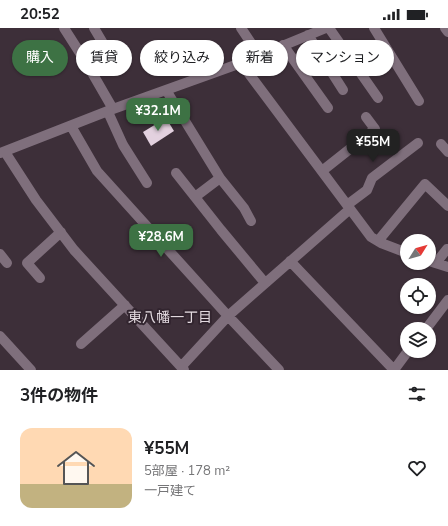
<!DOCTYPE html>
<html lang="ja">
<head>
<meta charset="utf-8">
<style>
  body { margin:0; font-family:"Nunito Sans","Noto Sans JP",sans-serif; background:#f6f6f6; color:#202124; height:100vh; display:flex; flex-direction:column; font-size:15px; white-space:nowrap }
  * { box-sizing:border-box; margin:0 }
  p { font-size:13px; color:#757577 }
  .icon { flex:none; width:22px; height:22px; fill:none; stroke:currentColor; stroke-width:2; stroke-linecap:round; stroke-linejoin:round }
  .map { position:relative; height:342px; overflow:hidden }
  .side { display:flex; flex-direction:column; background:#fff; flex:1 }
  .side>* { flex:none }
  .hud { position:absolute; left:12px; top:12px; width:424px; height:36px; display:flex; gap:8px }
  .needle { width:26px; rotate:53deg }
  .tools { position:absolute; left:400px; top:206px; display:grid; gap:8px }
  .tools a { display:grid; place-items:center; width:36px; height:36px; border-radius:50%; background:#fff; box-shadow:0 1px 3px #0004; font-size:20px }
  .price { position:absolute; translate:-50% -34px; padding:0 9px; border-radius:8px; background:#3d7244; color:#fff; font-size:13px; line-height:26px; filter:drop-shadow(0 1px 2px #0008) }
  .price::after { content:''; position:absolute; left:50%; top:24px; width:12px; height:9px; margin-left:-6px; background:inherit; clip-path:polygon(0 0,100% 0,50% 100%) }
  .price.on { background:#222; color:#fff }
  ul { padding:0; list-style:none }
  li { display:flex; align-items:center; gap:12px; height:100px; padding:0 20px }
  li+li { border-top:1px solid #e0e0e0 }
  li span { display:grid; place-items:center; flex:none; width:112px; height:80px; border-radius:12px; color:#555 }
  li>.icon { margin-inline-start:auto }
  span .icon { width:48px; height:48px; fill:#fffc; stroke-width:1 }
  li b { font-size:17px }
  h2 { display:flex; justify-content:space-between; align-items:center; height:48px; padding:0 20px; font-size:17px }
  .pill { padding:0 14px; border-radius:18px; background:#fff; box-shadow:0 1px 3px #0004; font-size:14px; line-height:36px }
  .pill.on { background:#3d7244; color:#fff }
  .status { display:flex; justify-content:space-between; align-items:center; height:28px; padding:0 20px; background:#fff; direction:ltr }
  .status svg { height:11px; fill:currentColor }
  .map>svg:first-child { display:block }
</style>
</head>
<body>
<div class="status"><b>20:52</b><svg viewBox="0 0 49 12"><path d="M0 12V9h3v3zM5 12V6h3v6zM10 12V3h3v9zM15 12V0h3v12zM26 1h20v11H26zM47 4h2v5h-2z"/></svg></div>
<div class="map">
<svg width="448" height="342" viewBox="0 0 448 342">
  <rect width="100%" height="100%" fill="#3d2f39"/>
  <path fill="#e3d1df" d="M 166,90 L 174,103 L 151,118 L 143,104 Z"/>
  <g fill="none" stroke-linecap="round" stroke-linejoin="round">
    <path stroke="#7f6f7c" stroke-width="10" d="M 64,0 L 87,36 L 113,81
      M 94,0 L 107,22
      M 241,0 L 259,27
      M 329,0 L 378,70
      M 374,0 L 419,73
      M 445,0 L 448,4
      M 308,7 L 343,62
      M 283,17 L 328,80
      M 241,35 L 371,209 L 381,215 L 407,225
      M 166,62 L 220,150 L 244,180 L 251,193
      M 108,84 L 123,117 L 147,155
      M 71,98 L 97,143 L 228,288 L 279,342
      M 441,116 L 448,124
      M 5,124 L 36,172 L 74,222 L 184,342
      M 0,125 L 113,81 L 241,35 L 326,0
      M 322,143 L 375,101 L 366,89
      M 176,145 L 221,202 L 265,255
      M 195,169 L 220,150
      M 347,177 L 367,162 L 372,150 L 418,115
      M 378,213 L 425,156 L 448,178
      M 0,226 L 7,235
      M 290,233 L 394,342
      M 429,233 L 448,239
      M 436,235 L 447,221
      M 40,250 L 27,235 L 61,204
      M 426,301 L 448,272
      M 0,308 L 31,342
      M 81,316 L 125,277
      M 181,339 L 228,288 L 350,181
      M 394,342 L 408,323"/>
  </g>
  <g text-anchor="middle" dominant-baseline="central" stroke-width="4" stroke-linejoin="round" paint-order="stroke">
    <g font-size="14" fill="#e2d9df" stroke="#32252f">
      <text x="170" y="289">東八幡一丁目</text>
    </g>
  </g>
</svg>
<div class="tools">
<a><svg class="needle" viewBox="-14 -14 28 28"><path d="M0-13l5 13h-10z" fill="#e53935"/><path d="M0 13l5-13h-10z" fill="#757577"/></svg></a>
<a><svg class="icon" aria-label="locate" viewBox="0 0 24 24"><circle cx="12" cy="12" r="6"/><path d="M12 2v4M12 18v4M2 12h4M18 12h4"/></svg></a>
<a><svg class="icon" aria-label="layers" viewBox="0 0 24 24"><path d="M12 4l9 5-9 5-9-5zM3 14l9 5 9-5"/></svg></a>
</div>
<b class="price" style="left:158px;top:104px">¥32.1M</b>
<b class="price on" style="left:373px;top:135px">¥55M</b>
<b class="price" style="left:161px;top:230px">¥28.6M</b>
<div class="hud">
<a class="pill on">購入</a>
<a class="pill">賃貸</a>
<a class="pill">絞り込み</a>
<a class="pill">新着</a>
<a class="pill">マンション</a>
</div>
</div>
<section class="side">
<h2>3件の物件<svg class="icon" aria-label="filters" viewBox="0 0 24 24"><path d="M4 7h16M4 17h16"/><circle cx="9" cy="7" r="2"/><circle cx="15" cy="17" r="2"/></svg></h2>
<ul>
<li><span style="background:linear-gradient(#ffd9b3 70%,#c2b280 0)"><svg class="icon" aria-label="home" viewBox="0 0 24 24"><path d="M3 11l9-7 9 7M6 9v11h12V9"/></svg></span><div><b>¥55M</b><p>5部屋 · 178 m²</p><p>一戸建て</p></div><svg class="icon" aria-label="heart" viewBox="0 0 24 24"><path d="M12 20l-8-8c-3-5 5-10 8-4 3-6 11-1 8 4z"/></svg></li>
</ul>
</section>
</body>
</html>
